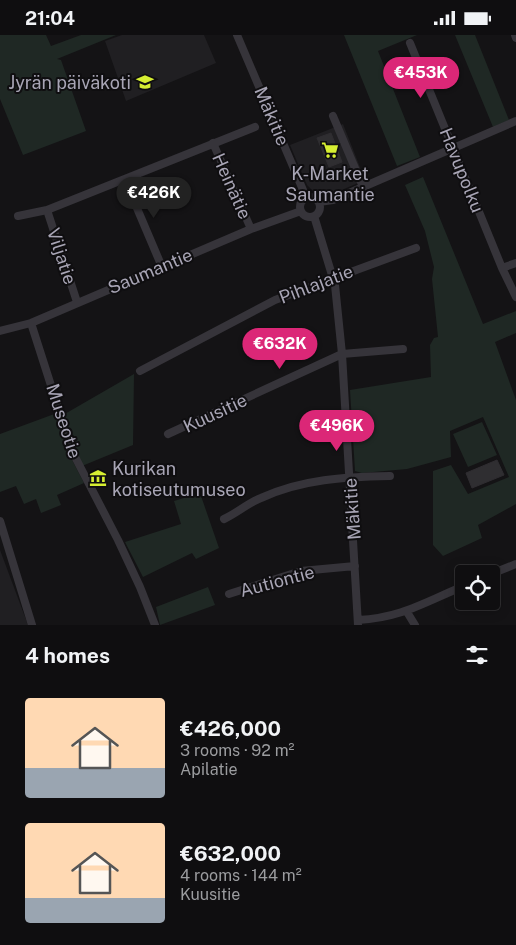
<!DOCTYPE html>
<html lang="en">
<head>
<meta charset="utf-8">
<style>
  body { margin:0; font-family:"Public Sans",sans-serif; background:#1d1c1e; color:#f1f3f6; height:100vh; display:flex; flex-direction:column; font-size:19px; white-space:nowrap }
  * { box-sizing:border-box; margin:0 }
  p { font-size:16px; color:#9b9c9f }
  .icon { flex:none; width:28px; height:28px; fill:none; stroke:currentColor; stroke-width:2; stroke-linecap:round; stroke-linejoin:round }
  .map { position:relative; height:590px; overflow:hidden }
  .sheet { display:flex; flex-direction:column; background:#0f0e10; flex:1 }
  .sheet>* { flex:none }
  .fabs { position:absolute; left:455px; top:530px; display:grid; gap:10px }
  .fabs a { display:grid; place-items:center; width:45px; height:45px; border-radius:5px; background:#0f0e10; box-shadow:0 2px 12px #0003,0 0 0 1px #2f2e30; font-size:25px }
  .price { position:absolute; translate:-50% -42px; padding:0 11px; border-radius:18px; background:#db2777; color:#fff; font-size:16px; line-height:32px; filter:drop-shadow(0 1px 2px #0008) }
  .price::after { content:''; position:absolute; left:50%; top:30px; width:15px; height:11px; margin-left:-8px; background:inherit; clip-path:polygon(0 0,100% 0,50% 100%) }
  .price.current { background:#222; color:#fff }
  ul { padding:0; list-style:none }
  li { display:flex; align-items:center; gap:15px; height:125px; padding:0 25px }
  li span { display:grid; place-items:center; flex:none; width:140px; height:100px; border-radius:5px; color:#555 }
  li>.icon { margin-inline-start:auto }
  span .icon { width:60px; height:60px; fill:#fffc; stroke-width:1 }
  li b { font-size:21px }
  h2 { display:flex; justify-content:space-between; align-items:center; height:60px; padding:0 25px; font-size:21px }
  .status { display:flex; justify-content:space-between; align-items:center; height:35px; padding:0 25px; background:#0f0e10; direction:ltr }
  .status svg { height:14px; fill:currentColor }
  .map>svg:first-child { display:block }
</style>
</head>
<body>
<div class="status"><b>21:04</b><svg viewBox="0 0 49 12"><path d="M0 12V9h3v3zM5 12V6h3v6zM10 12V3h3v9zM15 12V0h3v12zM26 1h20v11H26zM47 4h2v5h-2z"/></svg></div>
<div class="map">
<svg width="516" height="590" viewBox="0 0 516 590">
  <rect width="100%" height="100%" fill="#141315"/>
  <path fill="#201f22" d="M 122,0 L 204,0 L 216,28 L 126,66 L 105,6 Z
    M 343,89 L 365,145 L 330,160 L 323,161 L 316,159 L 307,150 L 290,110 Z
    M 0,515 L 28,590 L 0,590 Z"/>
  <path fill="#1f2824" d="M 0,0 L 46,0 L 51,11 L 81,0 L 116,0 L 57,24 L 61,25 L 86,96 L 23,120 L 0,64 Z
    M 344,0 L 417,0 L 378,16 L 420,122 L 397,131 Z
    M 455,0 L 475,0 L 509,85 L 493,92 Z
    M 423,142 L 483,289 L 516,276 L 516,298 L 495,307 L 516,365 L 516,469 L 478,490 L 482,503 L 443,521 L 433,510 L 433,436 L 451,430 L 468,459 L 509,442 L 483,382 L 450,396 L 451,422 L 407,434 L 362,438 L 355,436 L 350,355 L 431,342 L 430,310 L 434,303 L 438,302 L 432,244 L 434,232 L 425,196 L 405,150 Z
    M 134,339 L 133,410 L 82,431 L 63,380 Z
    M 57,378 L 68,417 L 84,448 L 57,460 L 61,470 L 41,478 L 36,464 L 24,469 L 16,451 L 0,457 L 0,399 Z
    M 482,387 L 497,420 L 468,432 L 453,399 Z
    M 200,458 L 219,513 L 196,524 L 192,518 L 143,542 L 125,507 L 181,489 L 174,466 Z
    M 208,552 L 215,570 L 160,590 L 156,572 Z"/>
  <path fill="#2f2e31" stroke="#2f2d31" d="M 331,98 L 342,127 L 329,132 L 317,103 Z
    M 497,425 L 504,440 L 472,453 L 466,438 Z"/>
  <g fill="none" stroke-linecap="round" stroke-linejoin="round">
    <path stroke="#36343a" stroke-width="8" d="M 237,0 L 306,162
      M 515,0 L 516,3
      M 410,8 L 502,233 L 516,262
      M 333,81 L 363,152
      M 213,108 L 251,194
      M 125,145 L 162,232
      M300 172a10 10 0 1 1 20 0a10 10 0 1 1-20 0Z
      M 319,167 L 333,165 L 363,152 L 516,86
      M 47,175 L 77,267
      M 18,181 L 47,175 L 255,92
      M 314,181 L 335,250 L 342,319 L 358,590
      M 502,233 L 516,228
      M 31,288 L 72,416 L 118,505 L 140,552 L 155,590
      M 0,296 L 31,288 L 251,194 L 301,176
      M 140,336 L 275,265 L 416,213
      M 168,399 L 342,319 L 403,314
      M 224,484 C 237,478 248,468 261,463 C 302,444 345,442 390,441
      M 0,486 L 32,590
      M 491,539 L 516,529
      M 229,559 L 301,536 L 355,531
      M 407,577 L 415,590
      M 358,585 C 401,583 425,567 464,551"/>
  </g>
  <defs>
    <g id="school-bare" transform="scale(1.35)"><path d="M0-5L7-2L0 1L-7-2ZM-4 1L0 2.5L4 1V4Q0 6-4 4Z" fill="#d6ee32" stroke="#0f0e10" stroke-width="2.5" paint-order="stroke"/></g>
    <g id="supermarket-bare" transform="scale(1.35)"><path d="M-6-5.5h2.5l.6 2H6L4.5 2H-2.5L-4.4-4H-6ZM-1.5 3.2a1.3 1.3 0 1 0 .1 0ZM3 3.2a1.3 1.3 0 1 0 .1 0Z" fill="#d6ee32" stroke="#0f0e10" stroke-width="2.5" paint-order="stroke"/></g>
    <g id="museum-bare" transform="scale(1.35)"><path d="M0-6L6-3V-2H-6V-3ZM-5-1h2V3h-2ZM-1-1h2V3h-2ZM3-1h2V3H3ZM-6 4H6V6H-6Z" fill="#d6ee32" stroke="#0f0e10" stroke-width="2.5" paint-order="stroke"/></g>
  </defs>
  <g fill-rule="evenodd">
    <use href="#school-bare" x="145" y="47"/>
    <use href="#supermarket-bare" x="330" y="115"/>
    <use href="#museum-bare" x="98" y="443"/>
  </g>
  <g text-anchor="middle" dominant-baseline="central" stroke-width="4" stroke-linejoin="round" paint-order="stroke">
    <g font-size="18" fill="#a8a5b5" stroke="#0f0e10" text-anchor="end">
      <text x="131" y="47">Jyrän päiväkoti</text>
      <text x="330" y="138" text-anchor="middle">K-Market<tspan x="330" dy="21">Saumantie</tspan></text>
      <text x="112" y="433" text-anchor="start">Kurikan<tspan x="112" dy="21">kotiseutumuseo</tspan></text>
    </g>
    <g font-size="18" fill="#a8a5b5" stroke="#0f0e10">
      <text transform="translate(272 81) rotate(67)">Mäkitie</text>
      <text transform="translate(462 135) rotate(68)">Havupolku</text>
      <text transform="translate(232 151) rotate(66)">Heinätie</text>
      <text transform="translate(62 221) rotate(72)">Viljatie</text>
      <text transform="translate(150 236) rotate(-23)">Saumantie</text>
      <text transform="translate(316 249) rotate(-21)">Pihlajatie</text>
      <text transform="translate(215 378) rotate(-25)">Kuusitie</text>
      <text transform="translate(64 386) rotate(72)">Museotie</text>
      <text transform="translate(352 474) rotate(-94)">Mäkitie</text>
      <text transform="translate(277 546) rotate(-15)">Autiontie</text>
    </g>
  </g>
</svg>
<div class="fabs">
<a><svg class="icon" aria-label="locate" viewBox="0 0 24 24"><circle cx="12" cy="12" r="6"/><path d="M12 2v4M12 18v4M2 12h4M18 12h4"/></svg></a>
</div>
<b class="price" style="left:421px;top:64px">€453K</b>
<b class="price current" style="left:154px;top:184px">€426K</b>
<b class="price" style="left:280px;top:335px">€632K</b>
<b class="price" style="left:337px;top:417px">€496K</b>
</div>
<section class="sheet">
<h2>4 homes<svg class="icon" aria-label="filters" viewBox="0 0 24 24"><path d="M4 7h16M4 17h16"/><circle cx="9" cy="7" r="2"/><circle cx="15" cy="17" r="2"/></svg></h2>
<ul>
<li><span style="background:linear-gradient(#ffd9b3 70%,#9aa5b1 0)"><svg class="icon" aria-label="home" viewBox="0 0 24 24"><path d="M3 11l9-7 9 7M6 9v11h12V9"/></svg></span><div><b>€426,000</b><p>3 rooms · 92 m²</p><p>Apilatie</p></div></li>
<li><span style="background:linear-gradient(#ffd9b3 75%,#9aa5b1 0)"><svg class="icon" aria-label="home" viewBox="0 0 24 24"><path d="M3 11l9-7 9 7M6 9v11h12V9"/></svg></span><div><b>€632,000</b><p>4 rooms · 144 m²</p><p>Kuusitie</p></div></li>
</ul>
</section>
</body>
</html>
